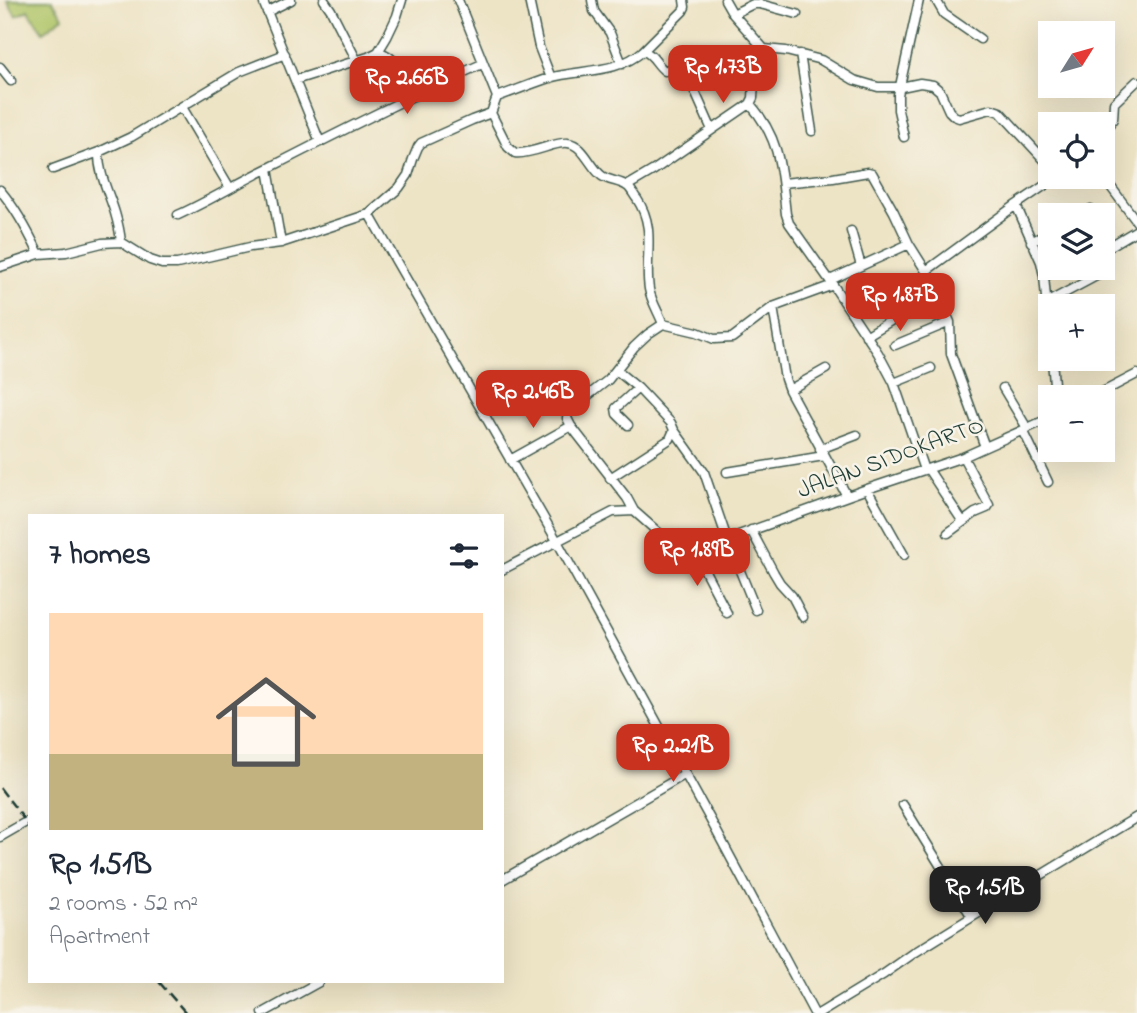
<!DOCTYPE html>
<html lang="en">
<head>
<meta charset="utf-8">
<style>
  body { margin:0; font-family:"Indie Flower",sans-serif; background:#f2f2f3; color:#1f2937; height:100vh; display:flex; flex-direction:column; font-size:26px; white-space:nowrap }
  * { box-sizing:border-box; margin:0 }
  p { font-size:23px; color:#747a83 }
  .icon { flex:none; width:38px; height:38px; fill:none; stroke:currentColor; stroke-width:2; stroke-linecap:round; stroke-linejoin:round }
  .map { position:relative; flex:1; overflow:hidden }
  .drawer { position:absolute; left:28px; top:514px; width:476px; height:469px; display:flex; flex-direction:column; background:#fff; border-radius:0px; box-shadow:0 7px 28px #0002 }
  .drawer>* { flex:none }
  .needle { width:46px; rotate:53deg }
  .buttons { position:absolute; left:1038px; top:21px; display:grid; gap:14px }
  .buttons a { display:grid; place-items:center; width:77px; height:77px; border-radius:0px; background:#fff; box-shadow:0 7px 28px #0002; font-size:35px }
  .price { position:absolute; translate:-50% -60px; padding:0 16px; border-radius:14px; background:#c8321e; color:#fff; font-size:23px; line-height:46px; filter:drop-shadow(0 2px 4px #0008) }
  .price::after { content:''; position:absolute; left:50%; top:42px; width:21px; height:16px; margin-left:-10px; background:inherit; clip-path:polygon(0 0,100% 0,50% 100%) }
  .price.on { background:#222; color:#fff }
  ul { padding:0; list-style:none }
  li { display:grid; align-content:center; gap:14px; height:371px; padding:0 21px }
  li span { display:grid; place-items:center; height:217px; border-radius:0px; color:#555 }
  li>.icon { margin-inline-start:auto }
  span .icon { width:126px; height:126px; fill:#fffc; stroke-width:1 }
  li b { font-size:30px }
  h2 { display:flex; justify-content:space-between; align-items:center; height:84px; padding:0 21px; font-size:30px }
  .map>svg:first-child { display:block }
</style>
</head>
<body>
<div class="map">
<svg width="1137" height="1013" viewBox="0 0 1137 1013">
  <rect width="100%" height="100%" fill="#f7f3e8"/>
  <filter id="ink" filterUnits="userSpaceOnUse"><feTurbulence type="fractalNoise" baseFrequency=".0143" numOctaves="2"/><feDisplacementMap in="SourceGraphic" scale="14" xChannelSelector="R" yChannelSelector="G"/><feConvolveMatrix kernelMatrix="1 2 1 2 8 2 1 2 1" color-interpolation-filters="sRGB"/></filter>
  <filter id="wash" filterUnits="userSpaceOnUse"><feTurbulence type="fractalNoise" baseFrequency=".00686" numOctaves="4" result="noise"/><feDisplacementMap in="SourceGraphic" scale="28" xChannelSelector="R" yChannelSelector="G"/><feGaussianBlur stdDeviation="1.57" result="paint"/><feColorMatrix in="noise" values="0 0 0 0 0 0 0 0 0 0 0 0 0 0 0 0 0 1.4 0 .05"/><feComposite in="paint" operator="in"/></filter>
  <g filter="url(#wash)">
    <rect width="100%" height="100%" fill="#ede3c5"/>
    <path fill="#b1c66a" stroke="#68824f" stroke-width="2" d="M 7,0 L 52,0 L 63,17 L 43,32 L 28,10 L 16,16 Z"/>
  </g>
  <g filter="url(#ink)">
    <g fill="none" stroke-linecap="round" stroke-linejoin="round">
      <g stroke="#3e564a" stroke-width="11">
        <path id="minor" d="M 324,0 L 331,10 L 357,61
          M 529,0 L 539,47 L 551,78
          M 592,0 L 594,11 L 610,33 L 622,64
          M 725,0 L 733,14 L 764,49
          M 936,0 L 944,14 L 980,39
          M 264,4 L 320,142
          M 267,12 L 291,0
          M 733,14 L 753,4 L 760,4 L 797,14
          M 643,51 L 683,11 L 685,7 L 684,0
          M 378,52 C 397,55 407,80 414,96
          M 800,54 L 812,131
          M 0,67 L 11,81
          M 295,80 L 368,57 L 378,52 L 387,37 L 397,16 L 402,0
          M 497,97 C 514,91 531,84 549,78 C 580,69 617,74 643,51 C 654,54 656,65 665,71 C 672,68 677,62 684,67 L 712,130 L 654,170 L 627,186
          M 182,107 L 230,188
          M 491,113 L 508,147 L 515,153 C 532,155 555,141 568,143 C 584,145 590,167 602,176 C 609,181 620,181 627,186 C 631,188 634,196 637,199 C 657,229 644,257 649,289 C 651,301 659,313 663,324
          M 712,130 L 750,104
          M 1102,135 L 1113,119 L 1114,103 L 1137,81
          M 904,137 L 898,110 L 898,95 L 919,0
          M 53,169 L 99,152
          M 268,169 L 281,243
          M 1102,175 L 1137,222
          M 783,183 L 833,178 L 868,172 L 872,173 L 894,212 L 909,244 L 926,271 L 950,322 L 951,354 L 985,447
          M 0,190 C 17,210 28,231 39,254
          M 1016,205 L 1041,262 L 1044,276 L 1050,342
          M 369,214 L 557,541 L 710,819 L 814,1013
          M 178,215 C 209,201 238,183 269,168 C 339,132 410,96 482,64
          M 1081,215 L 1091,209
          M 851,231 L 861,266
          M 121,242 C 120,232 118,223 115,213 C 109,193 98,173 99,152 L 131,137 L 239,72 L 285,54
          M 1031,242 L 1050,232
          M 1102,251 L 1137,230
          M 0,267 L 39,254 L 66,252 L 102,243 L 121,242 L 150,260 L 162,264 L 177,264 L 250,247 L 281,243 L 369,214 L 399,188 L 408,175 L 413,159 L 418,147 L 421,143 L 472,120 L 491,113 L 497,97 L 458,0
          M 926,271 L 1016,205 L 1057,177
          M 1044,276 L 1067,268
          M 830,280 L 909,244
          M 833,285 L 773,307 L 732,338 L 714,339 L 697,332 L 663,324 L 648,334 L 634,347 L 608,380 L 568,411 L 567,418 L 571,426 L 627,498 L 634,511 L 676,548 L 682,550 L 697,550 L 867,489 L 963,457 L 1050,418
          M 1046,303 L 1104,272
          M 773,307 L 785,379 L 789,390 L 847,496
          M 866,336 L 892,320 L 914,301
          M 895,345 L 950,322
          M 1052,359 L 1055,397
          M 894,383 L 931,368
          M 1003,388 L 1027,428
          M 789,390 L 826,369
          M 1093,397 L 1137,374
          M 628,425 L 617,414 L 616,408 L 638,388
          M 674,430 L 704,472 L 727,539 L 756,610
          M 1023,430 L 1048,482
          M 820,449 L 857,435
          M 510,460 L 571,426
          M 928,469 L 963,522
          M 924,470 L 894,383 L 878,353 L 833,285 L 789,223 L 786,214 C 781,171 781,139 750,104 L 753,98 L 755,64 L 764,49 L 786,51 L 821,60 L 854,80 L 878,87 L 901,87 L 920,83 L 933,85 L 940,91 L 949,111 L 954,116 L 959,118 L 991,109 L 1000,112 L 1050,166
          M 727,472 L 824,456
          M 610,478 L 670,439 L 674,430 L 671,423 L 638,388 L 616,370
          M 867,489 L 904,555
          M 751,530 L 774,573 L 780,583 L 792,596 L 803,617
          M 948,533 L 975,513 L 987,508 L 989,505 L 963,457
          M 697,550 L 705,571 L 727,613
          M 502,570 L 613,512 L 634,511
          M 903,805 L 972,917
          M 0,837 L 26,822
          M 502,880 L 684,775
          M 263,1013 L 319,982
          M 820,1013 L 884,974 L 914,953 L 972,917 L 1137,817"/>
      </g>
      <use href="#minor" stroke="#fff" stroke-width="8"/>
      <path stroke="#1f3d34" stroke-width="2.5" stroke-dasharray="10 5" stroke-linecap="butt" d="M 0,788 L 30,827
        M 159,982 L 186,1013"/>
    </g>
  </g>
  <g text-anchor="middle" dominant-baseline="central" stroke-width="5" stroke-linejoin="round" paint-order="stroke">
    <g font-size="24" fill="#1f3d34" stroke="#f7f3e8">
      <text transform="translate(891 459) rotate(-20)">JALAN SIDOKARTO</text>
    </g>
  </g>
</svg>
<div class="buttons">
<a><svg class="needle" viewBox="-14 -14 28 28"><path d="M0-13l5 13h-10z" fill="#e53935"/><path d="M0 13l5-13h-10z" fill="#747a83"/></svg></a>
<a><svg class="icon" aria-label="locate" viewBox="0 0 24 24"><circle cx="12" cy="12" r="6"/><path d="M12 2v4M12 18v4M2 12h4M18 12h4"/></svg></a>
<a><svg class="icon" aria-label="layers" viewBox="0 0 24 24"><path d="M12 4l9 5-9 5-9-5zM3 14l9 5 9-5"/></svg></a>
<a>+</a>
<a>−</a>
</div>
<b class="price" style="left:723px;top:105px">Rp 1.73B</b>
<b class="price" style="left:407px;top:116px">Rp 2.66B</b>
<b class="price" style="left:900px;top:333px">Rp 1.87B</b>
<b class="price" style="left:533px;top:430px">Rp 2.46B</b>
<b class="price" style="left:697px;top:588px">Rp 1.89B</b>
<b class="price" style="left:673px;top:784px">Rp 2.21B</b>
<b class="price on" style="left:985px;top:926px">Rp 1.51B</b>
<section class="drawer">
<h2>7 homes<svg class="icon" aria-label="filters" viewBox="0 0 24 24"><path d="M4 7h16M4 17h16"/><circle cx="9" cy="7" r="2"/><circle cx="15" cy="17" r="2"/></svg></h2>
<ul>
<li><span style="background:linear-gradient(#ffd9b3 65%,#c2b280 0)"><svg class="icon" aria-label="home" viewBox="0 0 24 24"><path d="M3 11l9-7 9 7M6 9v11h12V9"/></svg></span><div><b>Rp 1.51B</b><p>2 rooms · 52 m²</p><p>Apartment</p></div></li>
</ul>
</section>
</div>
</body>
</html>
